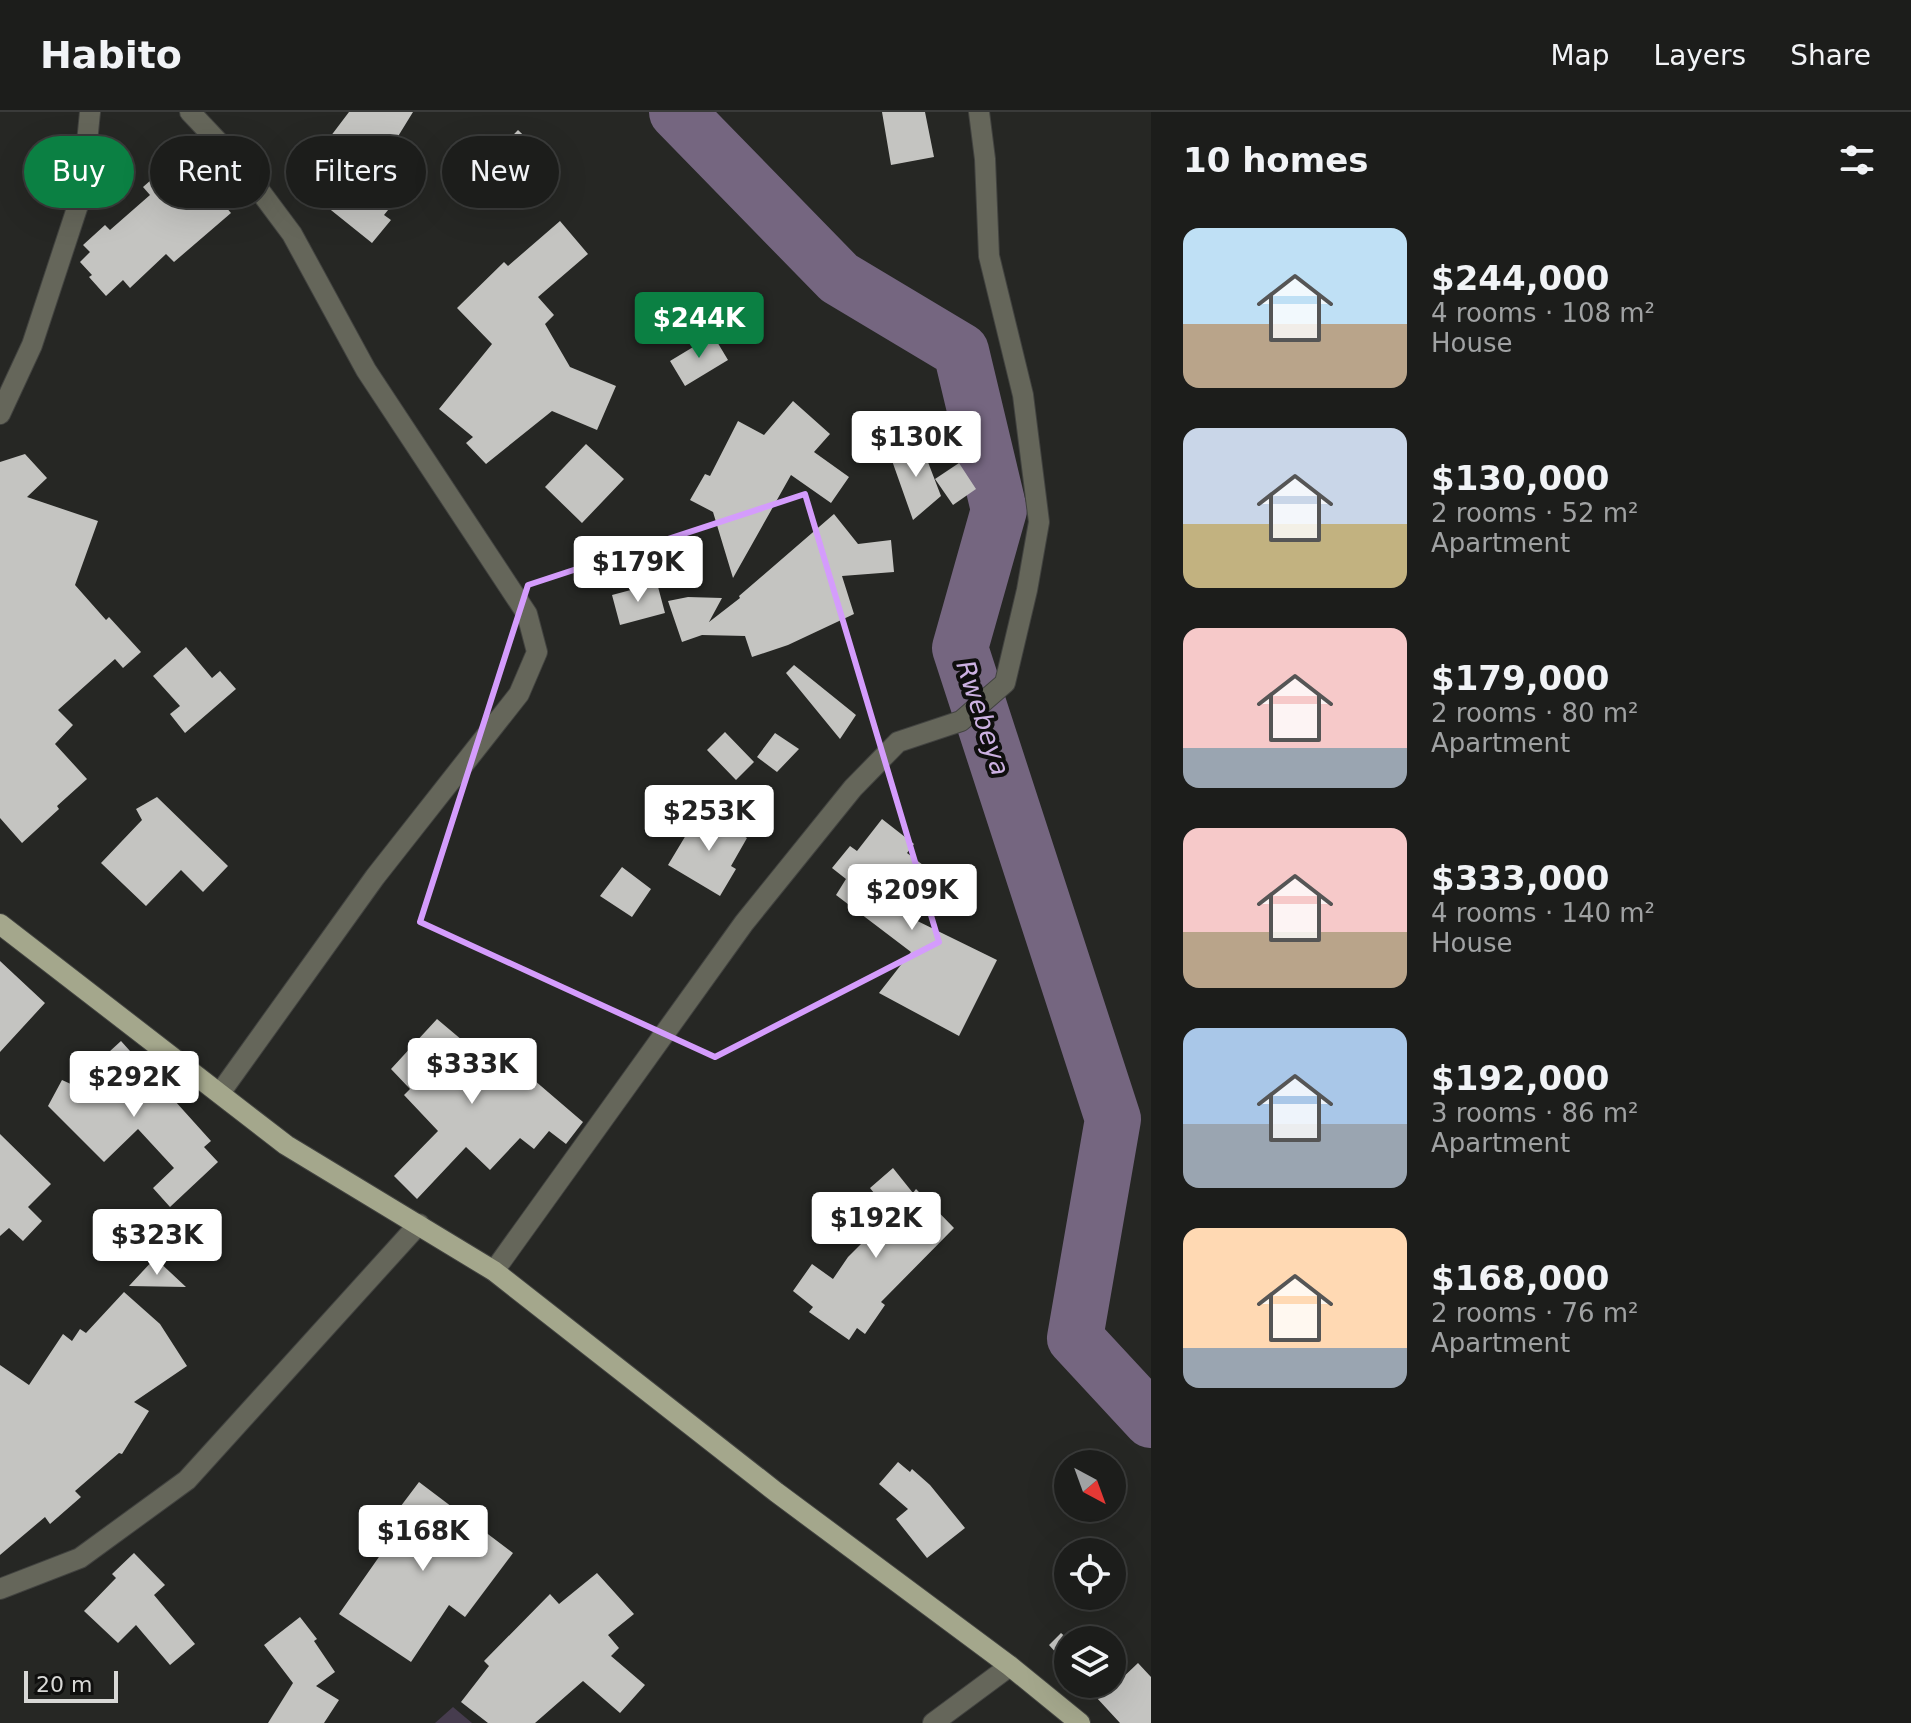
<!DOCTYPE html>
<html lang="en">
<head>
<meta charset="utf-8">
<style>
  body { margin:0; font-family:"DejaVu Sans",sans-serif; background:#292a28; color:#f1f3f6; height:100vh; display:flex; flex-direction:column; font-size:30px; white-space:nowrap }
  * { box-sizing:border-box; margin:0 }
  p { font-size:26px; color:#a0a2a3 }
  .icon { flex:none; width:44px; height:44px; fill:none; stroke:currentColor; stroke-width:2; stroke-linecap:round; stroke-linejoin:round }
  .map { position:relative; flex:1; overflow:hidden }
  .panel { display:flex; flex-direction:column; background:#1c1d1b; width:760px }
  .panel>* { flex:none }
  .top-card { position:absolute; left:24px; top:24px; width:760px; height:72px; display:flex; gap:16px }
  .needle { width:52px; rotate:139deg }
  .tools { position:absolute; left:1054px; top:1338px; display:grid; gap:16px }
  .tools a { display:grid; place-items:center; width:72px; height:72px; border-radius:50%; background:#1c1d1b; box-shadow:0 8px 32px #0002,0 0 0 2px #3a3b3a; font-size:40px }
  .scale { position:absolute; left:24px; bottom:20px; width:94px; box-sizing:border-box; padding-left:8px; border:4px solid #d8d8d6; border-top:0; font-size:22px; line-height:28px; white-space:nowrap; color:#d8d8d6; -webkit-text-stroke:6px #0f0f0e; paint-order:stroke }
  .price { position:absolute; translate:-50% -68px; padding:0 18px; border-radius:8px; background:#fff; color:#222; font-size:26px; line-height:52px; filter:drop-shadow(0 2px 4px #0008) }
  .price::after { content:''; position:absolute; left:50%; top:48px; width:24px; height:18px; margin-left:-12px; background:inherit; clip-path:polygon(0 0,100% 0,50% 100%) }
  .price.active { background:#0b8043; color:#fff }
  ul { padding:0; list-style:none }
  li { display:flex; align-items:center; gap:24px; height:200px; padding:0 32px }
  li span { display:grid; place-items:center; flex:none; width:224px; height:160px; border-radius:16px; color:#555 }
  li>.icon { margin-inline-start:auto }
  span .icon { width:96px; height:96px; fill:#fffc; stroke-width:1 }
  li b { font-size:34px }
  h2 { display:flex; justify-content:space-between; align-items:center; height:96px; padding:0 32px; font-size:34px }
  .tag { padding:0 28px; border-radius:36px; background:#1c1d1b; box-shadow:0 8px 32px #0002,0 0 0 2px #3a3b3a; font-size:28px; line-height:72px }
  .tag.active { background:#0b8043; color:#fff }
  header { display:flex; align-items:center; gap:48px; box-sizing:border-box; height:112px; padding:0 40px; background:#1c1d1b; border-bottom:2px solid #3a3b3a }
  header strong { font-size:38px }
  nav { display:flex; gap:44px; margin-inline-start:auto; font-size:28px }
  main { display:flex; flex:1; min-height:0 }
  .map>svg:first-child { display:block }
</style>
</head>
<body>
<header>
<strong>Habito</strong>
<nav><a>Map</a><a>Layers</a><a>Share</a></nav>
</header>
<main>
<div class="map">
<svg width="1151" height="1611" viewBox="0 0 1151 1611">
  <rect width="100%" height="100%" fill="#262724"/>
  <path fill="#463c4e" d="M 453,1595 L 472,1611 L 435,1611 Z"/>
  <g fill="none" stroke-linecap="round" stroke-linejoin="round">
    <path stroke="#756680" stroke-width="56" d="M 677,0 L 839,166 L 961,239 L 999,398 L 960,536 L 1113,1007 L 1075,1226 L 1151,1308"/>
  </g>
  <path fill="#c4c4c1" d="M 349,0 L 413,0 L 389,39 L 417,62 L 384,103 L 391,108 L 372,131 L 296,70 Z
    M 882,0 L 925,0 L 934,45 L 891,53 Z
    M 518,18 L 547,46 L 520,75 L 490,47 Z
    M 187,51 L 231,101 L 174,150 L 166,142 L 130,176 L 123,168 L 106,184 L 89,165 L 92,163 L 80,150 L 90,140 L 83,133 L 105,113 L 110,118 L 150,83 L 143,75 L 168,53 L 175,61 Z
    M 560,109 L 588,142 L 538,185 L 554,203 L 545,212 L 570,255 L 616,274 L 597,318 L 552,299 L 486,352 L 466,331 L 473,325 L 439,297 L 492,232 L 457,196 L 504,150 L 508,154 Z
    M 713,223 L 728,248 L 685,274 L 670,249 Z
    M 793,289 L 830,322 L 814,340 L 849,365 L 831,391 L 791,363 L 733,466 L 713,400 L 690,388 L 705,362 L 710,364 L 738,309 L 764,323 Z
    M 586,332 L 624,367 L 582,411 L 545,375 Z
    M 921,332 L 941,384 L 913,408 L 890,343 Z
    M 25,342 L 47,366 L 27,385 L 98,409 L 75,473 L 106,508 L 109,505 L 141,540 L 123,556 L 115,547 L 58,598 L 73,613 L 55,632 L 87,667 L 57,694 L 59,697 L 22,731 L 0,706 L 0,350 Z
    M 959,351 L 976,377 L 953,393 L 935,367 Z
    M 834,402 L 858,432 L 891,428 L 894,460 L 842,464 L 854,502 L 788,533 L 752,545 L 745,524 L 702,523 L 682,530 L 668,489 L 688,485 L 722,486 L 709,510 L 740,486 L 739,484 Z
    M 657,471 L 665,501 L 620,513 L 612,483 Z
    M 186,535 L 212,566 L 220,559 L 236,577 L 185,621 L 170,602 L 180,594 L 153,564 Z
    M 794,553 L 856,603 L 840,627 L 786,561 Z
    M 725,620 L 754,650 L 736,668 L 707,638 Z
    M 775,621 L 799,637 L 777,660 L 757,645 Z
    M 157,685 L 228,754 L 203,780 L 181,758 L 146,794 L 101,751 L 142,708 L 136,697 Z
    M 701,698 L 747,726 L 731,754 L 736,757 L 720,784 L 668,753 Z
    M 882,707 L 914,732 L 907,741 L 923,753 L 913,766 L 921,772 L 899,800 L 997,848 L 959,924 L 879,881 L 911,840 L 836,783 L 846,767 L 832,756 L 850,734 L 857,739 Z
    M 622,755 L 651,777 L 632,805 L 600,784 Z
    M 0,849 L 45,891 L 0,940 Z
    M 437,907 L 494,955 L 502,946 L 518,958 L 520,956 L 583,1010 L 566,1032 L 549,1019 L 534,1037 L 520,1026 L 490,1058 L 466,1035 L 417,1087 L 394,1064 L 438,1019 L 404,983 L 410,977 L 391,957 Z
    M 121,929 L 211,1029 L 204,1035 L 218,1050 L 170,1095 L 153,1076 L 174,1056 L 138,1017 L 104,1050 L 48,994 L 62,968 L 73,973 Z
    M 0,1022 L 51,1072 L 28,1095 L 42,1109 L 23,1129 L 9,1116 L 0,1124 Z
    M 893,1056 L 913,1081 L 916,1077 L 954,1116 L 881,1190 L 885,1193 L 865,1222 L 857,1216 L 849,1228 L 809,1200 L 813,1195 L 793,1179 L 812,1152 L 833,1167 L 848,1145 L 891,1102 L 870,1076 Z
    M 155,1146 L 186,1175 L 129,1174 Z
    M 124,1180 L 160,1212 L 187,1254 L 134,1290 L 149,1299 L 122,1342 L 119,1341 L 75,1379 L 81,1385 L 50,1412 L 45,1405 L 0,1443 L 0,1253 L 29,1273 L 63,1222 L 72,1229 L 80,1217 L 86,1221 Z
    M 898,1350 L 910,1360 L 912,1357 L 930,1373 L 965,1416 L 927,1446 L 896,1407 L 908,1397 L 879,1372 Z
    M 419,1370 L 513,1441 L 465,1505 L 449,1493 L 411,1550 L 339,1502 L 381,1442 L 370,1435 Z
    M 134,1441 L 165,1473 L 154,1483 L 195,1532 L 170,1553 L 136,1513 L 118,1531 L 84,1499 L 116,1466 L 112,1462 Z
    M 597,1461 L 634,1502 L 608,1523 L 619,1536 L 611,1544 L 645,1573 L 620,1601 L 583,1569 L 535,1611 L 488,1611 L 461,1590 L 489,1554 L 484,1549 L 550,1482 L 559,1492 Z
    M 300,1505 L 317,1527 L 314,1529 L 335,1560 L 316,1574 L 339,1588 L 324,1611 L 268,1611 L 293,1571 L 264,1533 Z
    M 1061,1521 L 1069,1528 L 1068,1554 L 1049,1533 Z
    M 1138,1551 L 1151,1565 L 1151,1611 L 1120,1611 L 1084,1572 L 1112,1572 L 1112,1566 L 1117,1571 Z"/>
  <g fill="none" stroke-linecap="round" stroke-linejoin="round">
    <g stroke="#424340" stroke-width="22">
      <path id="minor" d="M 190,0 L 242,55 L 292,122 L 366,258 L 527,502 L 537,540 L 519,582 L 375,765 L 220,981
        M 0,302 L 32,233 L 82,81 L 90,0
        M 494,1159 L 744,811 L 853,676 L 898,630 L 961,609 L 1005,571 L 1027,478 L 1039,410 L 1023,283 L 989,144 L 985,47 L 979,0
        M 0,1477 L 80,1446 L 187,1368 L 419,1112
        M 933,1611 L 1010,1554"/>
    </g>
    <g stroke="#424340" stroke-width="22">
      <path id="major" d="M 0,812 L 286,1033 L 494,1159 L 776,1380 L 1010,1554 L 1080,1611"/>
    </g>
    <use href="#minor" stroke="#65665a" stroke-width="20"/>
    <use href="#major" stroke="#a4a78c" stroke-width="20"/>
  </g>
  <path fill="none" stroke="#d49cfc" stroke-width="6" stroke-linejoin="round" d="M 805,382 L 939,830 L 715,945 L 420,810 L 528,473 Z"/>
  <g text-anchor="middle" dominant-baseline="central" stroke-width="8" stroke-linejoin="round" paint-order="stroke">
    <g font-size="26" font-style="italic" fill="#ccb1e2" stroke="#0f0f0e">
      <text transform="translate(983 606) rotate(72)">Rwebeya</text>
    </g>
  </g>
</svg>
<div class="tools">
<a><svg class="needle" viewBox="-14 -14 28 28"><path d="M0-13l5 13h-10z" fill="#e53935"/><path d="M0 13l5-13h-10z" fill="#a0a2a3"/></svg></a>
<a><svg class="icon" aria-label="locate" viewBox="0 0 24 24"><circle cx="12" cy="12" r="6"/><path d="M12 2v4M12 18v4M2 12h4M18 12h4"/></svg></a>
<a><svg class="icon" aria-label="layers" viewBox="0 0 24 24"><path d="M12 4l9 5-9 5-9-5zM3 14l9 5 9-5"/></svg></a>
</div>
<div class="scale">20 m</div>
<b class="price active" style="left:699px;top:248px">$244K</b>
<b class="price" style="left:916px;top:367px">$130K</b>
<b class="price" style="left:638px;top:492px">$179K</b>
<b class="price" style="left:709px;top:741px">$253K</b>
<b class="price" style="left:912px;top:820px">$209K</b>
<b class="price" style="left:472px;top:994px">$333K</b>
<b class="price" style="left:134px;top:1007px">$292K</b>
<b class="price" style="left:876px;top:1148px">$192K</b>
<b class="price" style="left:157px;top:1165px">$323K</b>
<b class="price" style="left:423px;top:1461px">$168K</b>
<div class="top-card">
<a class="tag active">Buy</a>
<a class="tag">Rent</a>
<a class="tag">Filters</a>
<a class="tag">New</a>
</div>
</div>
<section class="panel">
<h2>10 homes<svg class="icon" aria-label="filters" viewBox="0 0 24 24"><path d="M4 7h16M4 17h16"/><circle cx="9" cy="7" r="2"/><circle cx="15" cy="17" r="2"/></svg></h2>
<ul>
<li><span style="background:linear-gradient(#bfe0f5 60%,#b9a48a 0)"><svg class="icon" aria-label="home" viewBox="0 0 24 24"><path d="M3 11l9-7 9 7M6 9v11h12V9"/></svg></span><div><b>$244,000</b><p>4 rooms · 108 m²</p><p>House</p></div></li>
<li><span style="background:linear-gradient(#c9d6e8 60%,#c2b280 0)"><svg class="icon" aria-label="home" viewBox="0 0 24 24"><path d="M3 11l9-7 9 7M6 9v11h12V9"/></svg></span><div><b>$130,000</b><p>2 rooms · 52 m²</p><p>Apartment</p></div></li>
<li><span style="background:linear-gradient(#f6c9c9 75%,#9aa5b1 0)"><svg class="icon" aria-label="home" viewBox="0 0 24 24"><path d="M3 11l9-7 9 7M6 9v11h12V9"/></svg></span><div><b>$179,000</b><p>2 rooms · 80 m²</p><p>Apartment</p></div></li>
<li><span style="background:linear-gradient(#f6c9c9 65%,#b9a48a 0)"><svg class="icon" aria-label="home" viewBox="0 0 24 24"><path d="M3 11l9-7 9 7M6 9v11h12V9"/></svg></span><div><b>$333,000</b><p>4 rooms · 140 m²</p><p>House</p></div></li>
<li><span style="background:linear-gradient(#a9c7e8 60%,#9aa5b1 0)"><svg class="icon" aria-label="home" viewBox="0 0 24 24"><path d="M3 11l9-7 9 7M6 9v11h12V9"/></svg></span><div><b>$192,000</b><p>3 rooms · 86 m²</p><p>Apartment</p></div></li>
<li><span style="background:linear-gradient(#ffd9b3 75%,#9aa5b1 0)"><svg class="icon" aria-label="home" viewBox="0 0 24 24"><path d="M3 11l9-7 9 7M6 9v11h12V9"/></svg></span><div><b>$168,000</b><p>2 rooms · 76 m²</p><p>Apartment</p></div></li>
</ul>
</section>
</main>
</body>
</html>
